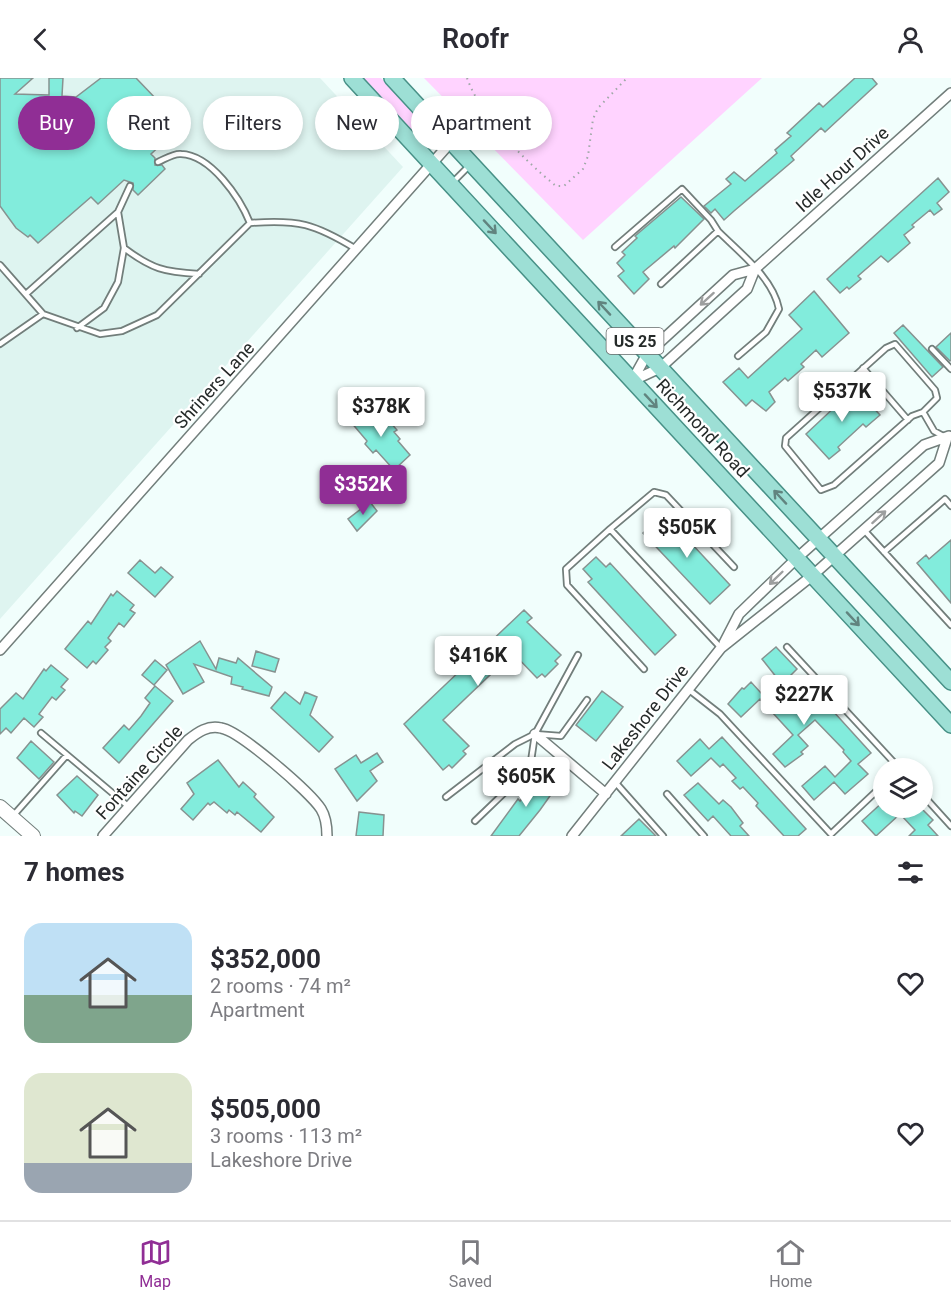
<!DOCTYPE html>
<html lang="en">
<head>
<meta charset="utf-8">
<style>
  body { margin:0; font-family:Roboto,sans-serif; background:#f2f2f3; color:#2b2b33; height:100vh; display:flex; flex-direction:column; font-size:22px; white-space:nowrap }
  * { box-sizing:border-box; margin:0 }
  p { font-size:20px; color:#7c7c81 }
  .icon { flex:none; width:33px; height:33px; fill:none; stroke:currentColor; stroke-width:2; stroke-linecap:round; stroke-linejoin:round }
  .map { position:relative; height:758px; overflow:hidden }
  .panel { display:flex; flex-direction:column; background:#fff; flex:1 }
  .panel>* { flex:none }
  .guide { position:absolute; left:18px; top:18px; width:600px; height:54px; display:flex; gap:12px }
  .fabs { position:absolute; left:873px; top:680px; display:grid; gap:12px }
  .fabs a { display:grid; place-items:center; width:60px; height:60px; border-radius:50%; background:#fff; box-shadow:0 3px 9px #0003; font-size:30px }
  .price { position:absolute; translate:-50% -51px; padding:0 14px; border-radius:6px; background:#fff; color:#222; font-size:20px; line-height:39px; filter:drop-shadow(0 2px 3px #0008) }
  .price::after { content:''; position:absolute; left:50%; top:36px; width:18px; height:14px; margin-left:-9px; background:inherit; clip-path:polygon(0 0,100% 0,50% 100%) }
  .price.current { background:#902e95; color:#fff }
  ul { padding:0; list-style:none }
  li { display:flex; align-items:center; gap:18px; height:150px; padding:0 24px }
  li span { display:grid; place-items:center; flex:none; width:168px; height:120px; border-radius:18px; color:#555 }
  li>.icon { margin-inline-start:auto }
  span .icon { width:72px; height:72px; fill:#fffc; stroke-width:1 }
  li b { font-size:26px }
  h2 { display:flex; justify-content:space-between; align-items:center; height:72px; padding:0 24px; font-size:26px }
  .chip { padding:0 21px; border-radius:27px; background:#fff; box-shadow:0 3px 9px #0003; font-size:21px; line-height:54px }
  .chip.current { background:#902e95; color:#fff }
  header { display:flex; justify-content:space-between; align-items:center; height:78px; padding:0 24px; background:#fff; font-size:27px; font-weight:600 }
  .tab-bar { display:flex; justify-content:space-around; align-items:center; height:84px; border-top:2px solid #e1e1e2; background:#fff; font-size:16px; color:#7c7c81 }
  .tab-bar a { display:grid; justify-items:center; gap:3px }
  .tab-bar .current { color:#902e95 }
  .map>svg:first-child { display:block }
</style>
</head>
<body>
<header><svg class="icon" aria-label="back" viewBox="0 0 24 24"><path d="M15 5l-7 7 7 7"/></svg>Roofr<svg class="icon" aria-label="person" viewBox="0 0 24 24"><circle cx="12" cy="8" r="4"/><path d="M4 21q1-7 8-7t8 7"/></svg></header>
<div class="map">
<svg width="951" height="758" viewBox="0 0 951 758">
  <rect width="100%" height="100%" fill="#f1fefc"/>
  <path fill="#def4f0" d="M 0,0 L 320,0 L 403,89 L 0,541 Z"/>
  <path fill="#ffd3ff" d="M 362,0 L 381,0 L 430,53 L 432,60 L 428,64 L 420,63 Z
    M 424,0 L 762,0 L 583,162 Z"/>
  <path fill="#82ecdc" stroke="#879290" stroke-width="1.5" d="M 0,0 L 33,0 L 15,16 L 49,17 L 49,0 L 63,0 L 62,18 L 76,19 L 101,0 L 136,0 L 180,46 L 175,50 L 177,52 L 151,76 L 155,80 L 155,87 L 162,87 L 165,91 L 138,117 L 133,112 L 133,105 L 124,102 L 98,126 L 91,119 L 38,165 L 30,157 L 28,159 L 16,150 L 0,128 Z
    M 855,0 L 872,0 L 877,6 L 825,54 L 821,50 L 791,78 L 794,82 L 734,133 L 724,142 L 715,131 L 711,135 L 704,128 L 731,106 L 726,101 L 734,94 L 745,103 L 777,75 L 775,72 L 791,58 L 787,55 L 819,25 L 823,29 Z
    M 938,100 L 949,114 L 937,125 L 942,131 L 934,137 L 930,132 L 912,147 L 914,149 L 904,157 L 910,165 L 888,184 L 881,178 L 858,198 L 861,201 L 849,211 L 847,209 L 840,215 L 827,201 Z
    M 681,119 L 704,141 L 675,170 L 674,168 L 643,194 L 649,201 L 634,216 L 618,198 L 624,193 L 617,185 L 625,177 L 622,174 L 637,160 L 635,158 Z
    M 814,213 L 849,255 L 822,279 L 816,272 L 801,286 L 804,289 L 788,303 L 785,300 L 769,314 L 775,324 L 766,333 L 752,322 L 746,328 L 723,304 L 739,290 L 748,300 L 802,251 L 789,237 Z
    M 903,247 L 943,289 L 932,299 L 894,255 Z
    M 951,255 L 951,282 L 950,283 L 936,269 Z
    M 855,310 L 880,337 L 866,349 L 863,346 L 838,369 L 840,372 L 829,381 L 806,356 Z
    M 366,329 L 378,343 L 382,340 L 387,346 L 390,344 L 397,352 L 394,354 L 400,361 L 398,363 L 410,377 L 394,392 L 376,372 L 373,375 L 365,366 L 367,363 L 350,343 Z
    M 370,424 L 377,433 L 357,453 L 348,441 Z
    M 664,436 L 730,507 L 710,526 L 643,455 Z
    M 951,462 L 951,525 L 917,485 L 926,477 L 929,481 Z
    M 596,479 L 606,489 L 610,485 L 676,557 L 655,577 L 588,504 L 592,501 L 583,491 Z
    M 140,482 L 155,495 L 161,489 L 173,499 L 155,519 L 128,495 Z
    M 117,513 L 134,527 L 130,532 L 135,535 L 124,549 L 119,545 L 108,560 L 111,563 L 105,569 L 108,572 L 96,586 L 93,583 L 87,590 L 65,571 L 88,543 L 91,546 L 111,516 L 113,518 Z
    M 524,532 L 532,540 L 527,544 L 561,577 L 555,583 L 558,586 L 545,599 L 542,596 L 537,600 L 513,575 L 443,642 L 469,668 L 463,673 L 466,676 L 452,690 L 449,687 L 443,692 L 404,646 Z
    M 200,563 L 216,591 L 219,580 L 236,585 L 238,580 L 272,609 L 269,618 L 242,611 L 243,609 L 231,606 L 232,599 L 194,586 L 204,604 L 183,616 L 166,587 Z
    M 776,569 L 797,591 L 785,603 L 812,632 L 823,622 L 871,675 L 858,686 L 868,696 L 845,716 L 834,704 L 814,722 L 802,708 L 825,688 L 835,699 L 851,683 L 843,674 L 844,672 L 815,642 L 798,657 L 808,668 L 801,674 L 803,676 L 785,689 L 773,676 L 793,657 L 760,621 L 741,639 L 728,626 L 742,610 L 744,611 L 751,604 L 761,615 L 777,600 L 762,581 Z
    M 256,573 L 279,581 L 275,594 L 252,588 Z
    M 155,582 L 167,592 L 154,607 L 142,597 Z
    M 51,587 L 68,601 L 61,609 L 65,612 L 56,622 L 52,619 L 39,636 L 43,639 L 34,649 L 24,640 L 11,655 L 6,650 L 0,656 L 0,631 L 16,615 L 23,621 L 44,591 L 46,593 Z
    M 155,608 L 173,623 L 119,685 L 103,670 L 124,647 L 129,652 L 141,638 L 150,625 L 145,620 Z
    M 602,613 L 623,629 L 596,663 L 576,647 Z
    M 285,614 L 300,626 L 305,614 L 317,619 L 310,637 L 333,659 L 319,674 L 271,630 Z
    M 722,659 L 806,751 L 798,758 L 784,758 L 756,728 L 758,725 L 743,709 L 740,711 L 732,703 L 736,700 L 723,686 L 720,689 L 711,680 L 691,698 L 677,683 L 700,661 L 709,671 Z
    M 31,663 L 54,684 L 39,701 L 17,680 Z
    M 377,675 L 383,684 L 370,693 L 377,703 L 357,723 L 335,691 L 356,677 L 361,685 Z
    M 218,682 L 239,709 L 243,704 L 256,716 L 254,719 L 274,739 L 261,754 L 237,734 L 235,737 L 229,732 L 227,735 L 214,724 L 210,727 L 208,725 L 193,742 L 181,731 L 194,716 L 187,705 Z
    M 542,695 L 557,708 L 540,732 L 519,758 L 491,758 L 518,721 L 520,723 Z
    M 77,698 L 98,717 L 82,738 L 75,733 L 74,735 L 57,717 Z
    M 698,705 L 719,726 L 723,722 L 731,729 L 743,745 L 740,748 L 749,758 L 731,758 L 713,738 L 708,743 L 684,717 Z
    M 884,723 L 884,729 L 920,729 L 933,742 L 928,747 L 938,758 L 909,758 L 915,752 L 900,736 L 876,758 L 862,743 Z
    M 359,734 L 384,737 L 383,758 L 356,758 Z
    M 639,741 L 656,758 L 621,758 Z"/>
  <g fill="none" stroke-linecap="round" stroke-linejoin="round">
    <g stroke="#727e7b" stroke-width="8">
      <path id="lane" d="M 158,84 C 165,81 174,75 181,76 C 211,77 240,120 250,145
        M 453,104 L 470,87
        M 615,169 L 682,111 L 711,142 L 718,153
        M 124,170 C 152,191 164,194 199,196
        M 0,187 L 43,236 L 100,256 L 122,253 L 157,237 L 250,145 C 298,141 315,146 356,171
        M 661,206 L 718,153 C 740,175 773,200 779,231 L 766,254 L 738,278
        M 26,216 L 118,134
        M 77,250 L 104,230 L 118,204 L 124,170 L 118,134 L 130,108
        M 0,266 L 43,236
        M 932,271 L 951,291
        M 863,290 L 908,342
        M 923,334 L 912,338 L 834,407 L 821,412 L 785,368 L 786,360 L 886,270 L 895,266 L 935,312 L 937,320 L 923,334 L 934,353 L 945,359
        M 610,451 L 566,491 L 567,507 L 644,591
        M 864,452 L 951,547
        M 884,474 L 945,421 L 951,428
        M 787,569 L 899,690
        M 721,570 L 610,451 L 654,414 L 666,417 L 734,489
        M 688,611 L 720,636 L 831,756 L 884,706
        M 41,655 L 129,729
        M 615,704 L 663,758
        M 667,716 L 704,758
        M 922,716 L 951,748
        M 446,719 L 515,666 L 535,656 L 561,658 L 587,622
        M 12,739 L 66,678
        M 475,743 L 530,690 L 535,656 L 578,577"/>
    </g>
    <g stroke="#727e7b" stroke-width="12">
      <path id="street" d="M 632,303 L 660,290 L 747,211 L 755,191 L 951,15
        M 632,303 L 647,276 L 733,197 L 755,191
        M 724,565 L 739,536 L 797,480 L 924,367 L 949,358
        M 0,572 L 451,64
        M 535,656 L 606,716
        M 103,758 L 188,662 C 198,654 208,647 221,650 C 240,653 310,714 321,731 C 326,739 327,749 327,758
        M 572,758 L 721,570 L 813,497 L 939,385 L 947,360"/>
    </g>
    <g stroke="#727e7b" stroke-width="16">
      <path id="secondary" d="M 0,729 L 33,758"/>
    </g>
    <g stroke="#489187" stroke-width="18">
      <path id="primary" d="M 352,0 L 951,647
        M 392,0 L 951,604"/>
    </g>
    <path stroke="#9fa9a7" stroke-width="2" stroke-dasharray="1.5 4.5" stroke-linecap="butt" d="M 467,0 C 481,39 524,82 556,108 L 564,108 L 583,91 L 588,78 L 593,41 L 598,30 L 627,0"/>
    <use href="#lane" stroke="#fff" stroke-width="4.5"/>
    <use href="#street" stroke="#fff" stroke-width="9"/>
    <use href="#secondary" stroke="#fff" stroke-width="14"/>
    <use href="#primary" stroke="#9ddfd5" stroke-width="15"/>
  </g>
  <defs><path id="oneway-shaft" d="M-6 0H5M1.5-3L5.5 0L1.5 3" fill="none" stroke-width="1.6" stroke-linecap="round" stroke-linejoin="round" transform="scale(1.5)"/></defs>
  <g stroke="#61847f">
    <use href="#oneway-shaft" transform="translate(490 149) rotate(47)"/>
    <use href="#oneway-shaft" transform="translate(604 230) rotate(-133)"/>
    <use href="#oneway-shaft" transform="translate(651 323) rotate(47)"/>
    <use href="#oneway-shaft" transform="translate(780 419) rotate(-133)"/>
    <use href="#oneway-shaft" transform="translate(853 541) rotate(47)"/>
  </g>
  <g stroke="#9d9f9f">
    <use href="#oneway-shaft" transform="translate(707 221) rotate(138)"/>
    <use href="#oneway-shaft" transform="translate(879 439) rotate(-42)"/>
    <use href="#oneway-shaft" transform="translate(776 500) rotate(136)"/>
  </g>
  <g text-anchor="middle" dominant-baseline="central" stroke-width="4.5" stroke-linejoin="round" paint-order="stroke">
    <rect fill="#fff" stroke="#666a69" stroke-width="1.5" x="606.5" y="250" width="57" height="26" rx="4.5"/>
    <g font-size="16" font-weight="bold" fill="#252a29">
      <text x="635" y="263">US 25</text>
    </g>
    <g font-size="18" fill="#252a29" stroke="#fff">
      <text transform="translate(842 91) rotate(-42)">Idle Hour Drive</text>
      <text transform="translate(214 307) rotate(-48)">Shriners Lane</text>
      <text transform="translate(703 350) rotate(47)">Richmond Road</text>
      <text transform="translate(645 639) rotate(-52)">Lakeshore Drive</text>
      <text transform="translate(139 694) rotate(-48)">Fontaine Circle</text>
    </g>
  </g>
</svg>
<div class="fabs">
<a><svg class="icon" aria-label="layers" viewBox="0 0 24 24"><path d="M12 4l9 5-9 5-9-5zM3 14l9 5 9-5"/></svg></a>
</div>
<b class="price" style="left:842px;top:345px">$537K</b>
<b class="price" style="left:381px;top:360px">$378K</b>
<b class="price current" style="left:363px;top:438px">$352K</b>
<b class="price" style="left:687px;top:481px">$505K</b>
<b class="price" style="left:478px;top:609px">$416K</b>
<b class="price" style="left:804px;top:648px">$227K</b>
<b class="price" style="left:526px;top:730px">$605K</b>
<div class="guide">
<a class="chip current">Buy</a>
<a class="chip">Rent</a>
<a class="chip">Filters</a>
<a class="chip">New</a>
<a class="chip">Apartment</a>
</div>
</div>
<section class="panel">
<h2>7 homes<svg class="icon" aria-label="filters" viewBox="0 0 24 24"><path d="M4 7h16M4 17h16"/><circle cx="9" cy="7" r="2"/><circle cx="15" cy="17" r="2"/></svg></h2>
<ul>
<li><span style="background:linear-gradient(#bfe0f5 60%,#7fa58c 0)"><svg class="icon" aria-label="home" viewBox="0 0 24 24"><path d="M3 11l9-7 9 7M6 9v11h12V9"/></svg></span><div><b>$352,000</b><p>2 rooms · 74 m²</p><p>Apartment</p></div><svg class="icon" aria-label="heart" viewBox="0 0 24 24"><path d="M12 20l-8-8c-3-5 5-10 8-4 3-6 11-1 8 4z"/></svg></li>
<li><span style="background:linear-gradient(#dfe7d0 75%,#9aa5b1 0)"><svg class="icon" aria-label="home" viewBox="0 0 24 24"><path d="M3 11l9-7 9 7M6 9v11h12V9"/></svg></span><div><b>$505,000</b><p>3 rooms · 113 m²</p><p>Lakeshore Drive</p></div><svg class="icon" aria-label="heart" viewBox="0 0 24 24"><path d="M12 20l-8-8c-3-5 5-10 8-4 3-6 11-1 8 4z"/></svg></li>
</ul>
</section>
<nav class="tab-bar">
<a class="current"><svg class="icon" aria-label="map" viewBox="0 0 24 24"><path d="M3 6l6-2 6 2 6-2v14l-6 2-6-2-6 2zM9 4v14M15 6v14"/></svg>Map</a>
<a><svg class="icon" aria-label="saved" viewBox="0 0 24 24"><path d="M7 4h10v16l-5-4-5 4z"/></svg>Saved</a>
<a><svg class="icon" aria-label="home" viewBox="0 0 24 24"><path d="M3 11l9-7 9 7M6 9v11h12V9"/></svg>Home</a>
</nav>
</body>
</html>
